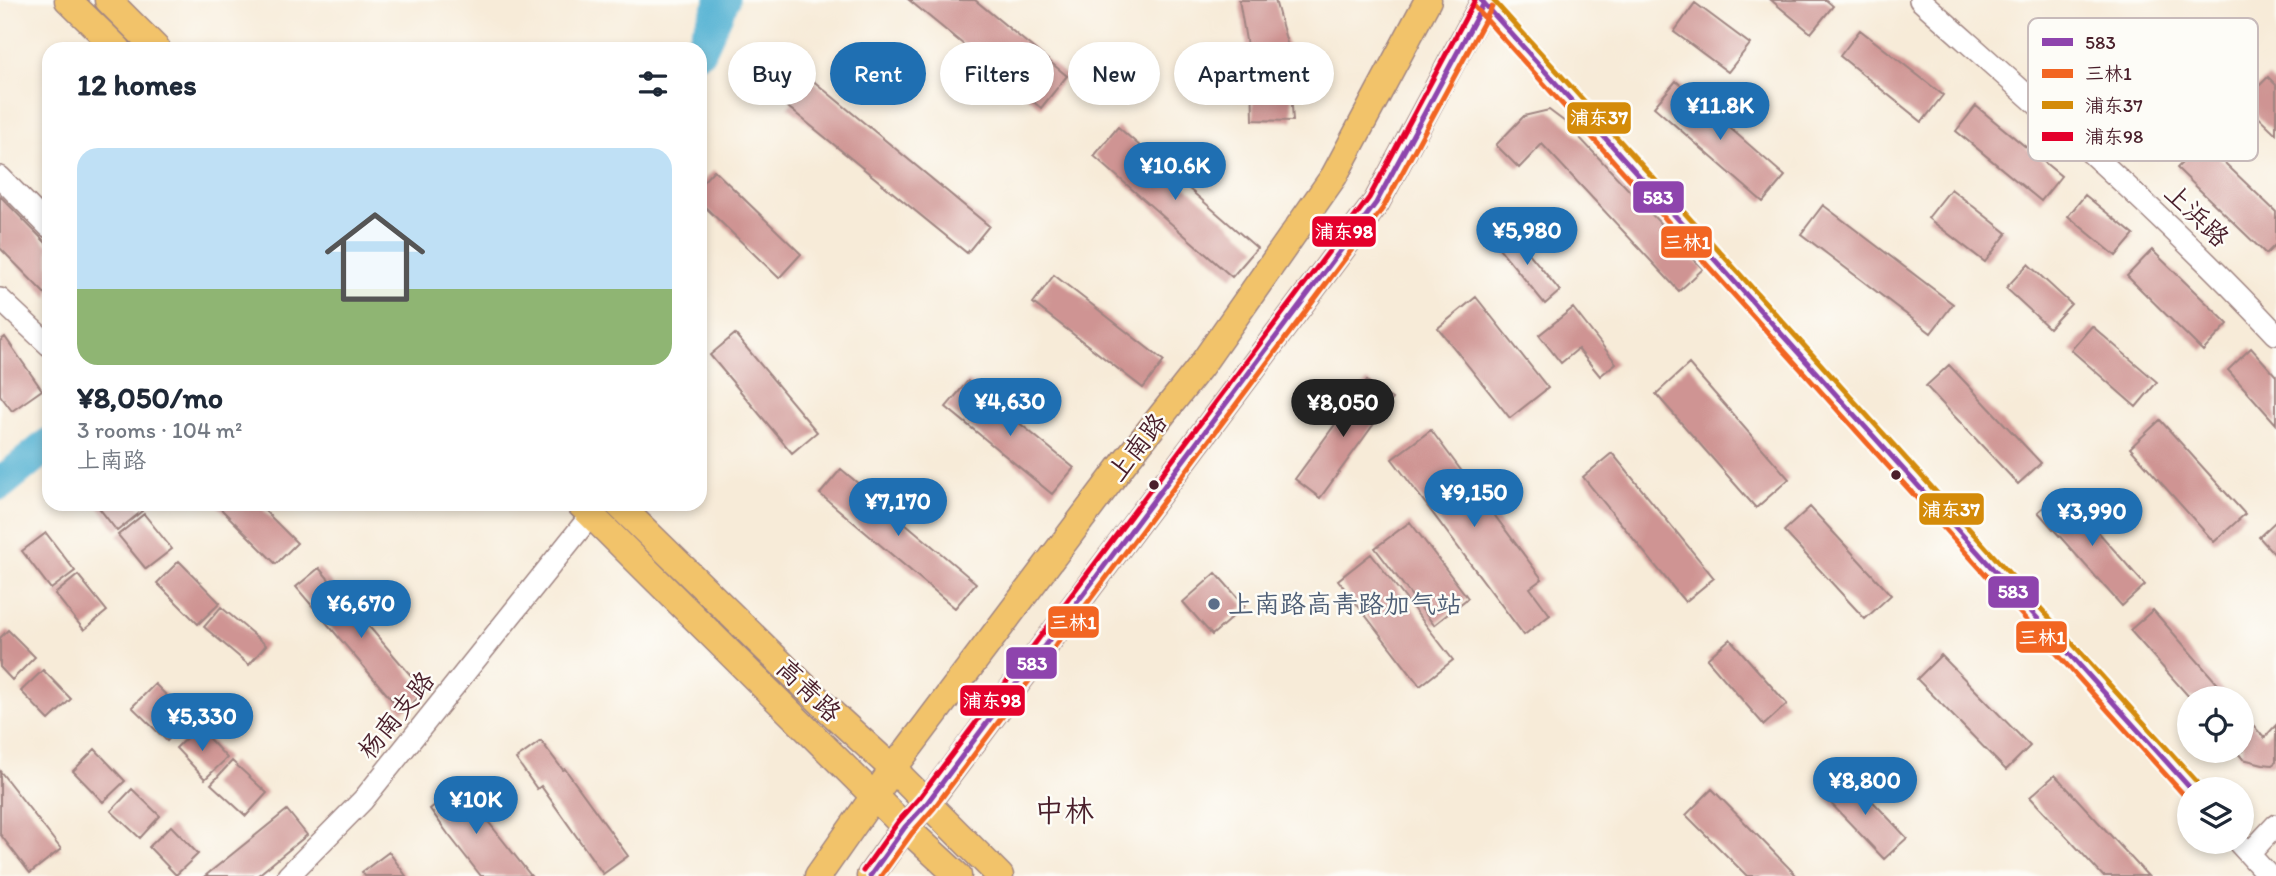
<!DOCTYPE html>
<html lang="en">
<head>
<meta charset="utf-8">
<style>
  body { margin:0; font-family:Itim,"LXGW WenKai TC",sans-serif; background:#f2f2f3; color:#1f2937; height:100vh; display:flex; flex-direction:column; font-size:26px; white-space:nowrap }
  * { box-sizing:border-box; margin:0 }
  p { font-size:23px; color:#747a83 }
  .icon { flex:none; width:38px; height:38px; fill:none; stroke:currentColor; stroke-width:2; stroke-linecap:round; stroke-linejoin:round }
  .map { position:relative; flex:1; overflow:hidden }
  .sheet { position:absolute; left:42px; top:42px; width:665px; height:469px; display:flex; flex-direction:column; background:#fff; border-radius:21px; box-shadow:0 4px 10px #0003 }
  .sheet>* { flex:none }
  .banner { position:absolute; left:728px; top:42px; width:665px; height:63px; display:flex; gap:14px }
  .fabs { position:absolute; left:2177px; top:686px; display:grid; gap:14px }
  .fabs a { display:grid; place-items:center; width:77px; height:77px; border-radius:50%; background:#fff; box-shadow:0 4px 10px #0003; font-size:35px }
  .price { position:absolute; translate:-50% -60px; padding:0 16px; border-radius:24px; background:#1f6fb2; color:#fff; font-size:23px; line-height:46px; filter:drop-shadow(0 2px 4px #0008) }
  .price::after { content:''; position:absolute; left:50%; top:42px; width:21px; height:16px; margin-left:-10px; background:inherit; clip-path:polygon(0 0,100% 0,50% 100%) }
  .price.active { background:#222; color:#fff }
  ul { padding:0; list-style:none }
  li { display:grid; align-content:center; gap:14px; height:371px; padding:0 35px }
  li span { display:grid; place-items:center; height:217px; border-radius:21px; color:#555 }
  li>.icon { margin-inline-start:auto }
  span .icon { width:126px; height:126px; fill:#fffc; stroke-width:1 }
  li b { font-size:30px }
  h2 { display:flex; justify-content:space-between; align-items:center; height:84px; padding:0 35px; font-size:30px }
  .tag { padding:0 24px; border-radius:32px; background:#fff; box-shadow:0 4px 10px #0003; font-size:24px; line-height:63px }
  .tag.active { background:#1f6fb2; color:#fff }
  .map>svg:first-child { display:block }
</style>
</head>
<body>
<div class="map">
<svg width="2276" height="876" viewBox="0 0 2276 876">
  <rect width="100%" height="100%" fill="#fdfcf7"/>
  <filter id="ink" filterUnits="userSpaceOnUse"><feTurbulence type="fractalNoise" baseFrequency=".0143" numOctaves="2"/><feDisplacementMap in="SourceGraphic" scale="14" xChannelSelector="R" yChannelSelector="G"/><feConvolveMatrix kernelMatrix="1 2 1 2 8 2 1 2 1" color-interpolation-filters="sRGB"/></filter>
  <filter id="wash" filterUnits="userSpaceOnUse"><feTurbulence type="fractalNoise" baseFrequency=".00686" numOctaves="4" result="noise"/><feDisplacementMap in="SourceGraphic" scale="28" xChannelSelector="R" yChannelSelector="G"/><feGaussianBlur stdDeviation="1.57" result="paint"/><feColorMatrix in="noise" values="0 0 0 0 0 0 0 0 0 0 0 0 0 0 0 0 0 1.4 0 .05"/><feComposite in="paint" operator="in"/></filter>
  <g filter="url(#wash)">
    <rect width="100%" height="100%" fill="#f7ebd8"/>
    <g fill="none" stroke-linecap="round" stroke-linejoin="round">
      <path stroke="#55b2d3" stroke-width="33" d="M 700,50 L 723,0
        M 0,484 L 49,444"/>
    </g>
    <g id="blocks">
      <path fill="#cf9493" d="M 909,0 L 975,0 L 1067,76 L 1041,108 Z
        M 1239,0 L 1275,0 L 1288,47 L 1293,121 L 1253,120 L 1252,75 Z
        M 1771,0 L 1826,0 L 1833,6 L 1811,33 Z
        M 1695,3 L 1750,44 L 1728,72 L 1674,32 Z
        M 1860,30 L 1943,95 L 1922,122 L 1840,56 Z
        M 2268,77 L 2276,85 L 2276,134 L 2243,102 Z
        M 811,79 L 989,226 L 967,253 L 788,107 Z
        M 1676,81 L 1785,176 L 1763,202 L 1654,107 Z
        M 1976,106 L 2061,176 L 2041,201 L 1956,131 Z
        M 1549,110 L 1565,122 L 1703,269 L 1679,291 L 1542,144 L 1519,168 L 1496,145 L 1524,116 Z
        M 1118,127 L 1257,248 L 1232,277 L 1094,156 Z
        M 2203,142 L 2276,212 L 2276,244 L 2266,254 L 2177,168 Z
        M 714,170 L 801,254 L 779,278 L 700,202 L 700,185 Z
        M 1951,189 L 2007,233 L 1985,262 L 1928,218 Z
        M 2085,195 L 2134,235 L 2116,256 L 2068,216 Z
        M 0,196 L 49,246 L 49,298 L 0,248 Z
        M 1823,205 L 1953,304 L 1931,333 L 1801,234 Z
        M 1510,230 L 1560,291 L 1545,304 L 1495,243 Z
        M 2152,250 L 2228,324 L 2203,351 L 2127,276 Z
        M 2028,264 L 2071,304 L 2049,328 L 2006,288 Z
        M 1054,275 L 1164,361 L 1143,388 L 1033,303 Z
        M 1476,297 L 1548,388 L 1510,418 L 1438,328 Z
        M 1573,308 L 1616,363 L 1600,376 L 1578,349 L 1561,363 L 1539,335 Z
        M 2092,326 L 2157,382 L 2136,407 L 2071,350 Z
        M 735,334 L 817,432 L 792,453 L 710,355 Z
        M 5,337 L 42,390 L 12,411 L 0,395 L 0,341 Z
        M 2251,348 L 2276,376 L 2276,424 L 2228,370 Z
        M 1689,364 L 1789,479 L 1756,508 L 1656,394 Z
        M 1949,365 L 2041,463 L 2018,484 L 1926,386 Z
        M 968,381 L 1074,468 L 1052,494 L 946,407 Z
        M 1367,381 L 1392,399 L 1320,498 L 1295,479 Z
        M 2160,420 L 2245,514 L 2214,542 L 2130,448 Z
        M 1431,430 L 1542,579 L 1530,588 L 1550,615 L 1524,635 L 1392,459 Z
        M 1612,453 L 1714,578 L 1685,602 L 1583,477 Z
        M 841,469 L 976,583 L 955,608 L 820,494 Z
        M 2062,491 L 2145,585 L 2122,606 L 2038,512 Z
        M 96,504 L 137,504 L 142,511 L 117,531 Z
        M 216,504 L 258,504 L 297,543 L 276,564 Z
        M 1810,507 L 1891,595 L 1865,619 L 1784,531 Z
        M 144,514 L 172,549 L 146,569 L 118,535 Z
        M 2276,521 L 2276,556 L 2259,537 Z
        M 1410,522 L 1468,598 L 1434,625 L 1375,548 Z
        M 46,533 L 75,571 L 51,589 L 22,551 Z
        M 1371,554 L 1453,660 L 1420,686 L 1338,580 Z
        M 179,561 L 220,603 L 198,624 L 157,583 Z
        M 319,568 L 425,692 L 402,712 L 296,587 Z
        M 1216,573 L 1245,606 L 1212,635 L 1183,602 Z
        M 78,575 L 107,611 L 84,630 L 55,594 Z
        M 221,607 L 266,645 L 249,665 L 204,627 Z
        M 2153,610 L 2230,698 L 2190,698 L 2130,630 Z
        M 8,630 L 35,657 L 12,680 L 0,667 L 0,638 Z
        M 1730,639 L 1787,704 L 1764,725 L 1707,659 Z
        M 1941,655 L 2030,746 L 2006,770 L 1917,679 Z
        M 43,670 L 71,699 L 49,720 L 21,691 Z
        M 155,684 L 189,718 L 167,741 L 132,707 Z
        M 2242,712 L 2264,738 L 2276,725 L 2276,762 L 2272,765 L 2263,764 L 2243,759 L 2236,751 L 2242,751 Z
        M 198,727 L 227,758 L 205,779 L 176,748 Z
        M 541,741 L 563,770 L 565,769 L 628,856 L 603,874 L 541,786 L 537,789 L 516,759 Z
        M 95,749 L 125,781 L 103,802 L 73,771 Z
        M 232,761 L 267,793 L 246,816 L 211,784 Z
        M 0,771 L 61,849 L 30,873 L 0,834 Z
        M 1847,774 L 1907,838 L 1884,859 L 1824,796 Z
        M 2055,775 L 2148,876 L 2103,876 L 2030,797 Z
        M 460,785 L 479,810 L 531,876 L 481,876 L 448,834 L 430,809 Z
        M 132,789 L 160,816 L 140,838 L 111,811 Z
        M 1712,789 L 1797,876 L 1747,876 L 1686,815 Z
        M 287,810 L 307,835 L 257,876 L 205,876 Z
        M 171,826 L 198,854 L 176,875 L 149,847 Z
        M 389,852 L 406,876 L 365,876 L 362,872 Z"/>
    </g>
  </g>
  <g filter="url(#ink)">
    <use href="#blocks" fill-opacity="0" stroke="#a08582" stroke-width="2"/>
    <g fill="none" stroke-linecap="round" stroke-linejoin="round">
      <g stroke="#a08582" stroke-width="24">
        <path id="minor" d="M 1481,0 L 2191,789
          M 1920,0 C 2041,108 2165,215 2276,334
          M 0,177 L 49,227
          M 0,299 L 49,345
          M 2238,842 L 2269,876
          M 2249,854 L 2276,825
          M 288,876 L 363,800 L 591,515"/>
      </g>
      <g stroke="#a08582" stroke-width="29">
        <path id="major" d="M 68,0 L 118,49
          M 108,0 L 157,49
          M 580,504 L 905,827 L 958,876
          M 618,504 L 835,716 L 893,769 L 1000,876
          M 818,876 L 893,769 L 1123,464 L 1200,367 L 1334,176 L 1428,0
          M 870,876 L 905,827 L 927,803 L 1376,203 L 1485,0"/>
      </g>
      <use href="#minor" stroke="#fff" stroke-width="21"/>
      <use href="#major" stroke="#f2c36a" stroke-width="26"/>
      <g stroke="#fdfcf7" stroke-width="10">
        <path id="bus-1" d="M 1481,0 L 2191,789
          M 870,876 L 905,827 L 927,803 L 1376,203 L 1484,3"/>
      </g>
      <g stroke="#fdfcf7" stroke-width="10">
        <path id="bus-2" d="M 1474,6 L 2184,795
          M 881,876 L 912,833 L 934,808 L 1383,208 L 1492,7"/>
      </g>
      <g stroke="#fdfcf7" stroke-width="10">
        <path id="bus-3" d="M 1493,0 L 2198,783"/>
      </g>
      <g stroke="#fdfcf7" stroke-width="10">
        <path id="bus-4" d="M 863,871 L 898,822 L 920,797 L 1369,198 L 1475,0"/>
      </g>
      <use href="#bus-1" stroke="#8e44ad" stroke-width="5"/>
      <use href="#bus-2" stroke="#f26522" stroke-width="5"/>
      <use href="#bus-3" stroke="#d48b09" stroke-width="5"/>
      <use href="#bus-4" stroke="#e4002b" stroke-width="5"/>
    </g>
  </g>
  <g fill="#4a1f2b" stroke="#fdfcf7" stroke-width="2.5">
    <circle cx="1896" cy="475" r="6"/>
    <circle cx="1154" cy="485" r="6"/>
  </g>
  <circle fill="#5c6f8a" stroke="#fdfcf7" stroke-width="2.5" cx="1214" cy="604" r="7"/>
  <g text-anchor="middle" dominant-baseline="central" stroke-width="5" stroke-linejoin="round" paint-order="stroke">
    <g font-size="26" fill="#4a1f2b" stroke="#fdfcf7">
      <text transform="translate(2197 215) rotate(44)">上浜路</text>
      <text transform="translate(1137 447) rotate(-52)">上南路</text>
      <text transform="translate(809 690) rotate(44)">高青路</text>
      <text transform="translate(396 715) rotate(-51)">杨南支路</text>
    </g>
    <g font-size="26" fill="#4e5e75" stroke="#fdfcf7" text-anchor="start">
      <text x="1228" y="604">上南路高青路加气站</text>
    </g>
    <g font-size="30" fill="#4a1f2b" stroke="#fdfcf7">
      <text x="1064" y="810">中林</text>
    </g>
  </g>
  <rect x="2028" y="18" width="230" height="143" rx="10" fill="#fdfcf7" stroke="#c7baba" stroke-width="2"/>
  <rect x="2042" y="38" width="31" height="8" fill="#8e44ad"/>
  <rect x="2042" y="69" width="31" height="9" fill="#f26522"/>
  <rect x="2042" y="101" width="31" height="8" fill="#d48b09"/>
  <rect x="2042" y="132" width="31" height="9" fill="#e4002b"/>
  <g font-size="19" fill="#4a1f2b">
    <text x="2085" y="49">583</text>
    <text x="2085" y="80">三林1</text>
    <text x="2085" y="112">浦东37</text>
    <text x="2085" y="143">浦东98</text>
  </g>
  <g stroke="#fdfcf7" stroke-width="2.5">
    <rect x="1566" y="101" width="66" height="34" rx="7" fill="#d48b09"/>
    <rect x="1632" y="180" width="53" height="34" rx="7" fill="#8e44ad"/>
    <rect x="1311" y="215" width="66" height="33" rx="7" fill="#e4002b"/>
    <rect x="1660" y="225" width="53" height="34" rx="7" fill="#f26522"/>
    <rect x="1918" y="492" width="67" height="34" rx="7" fill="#d48b09"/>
    <rect x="1987" y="575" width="53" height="34" rx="7" fill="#8e44ad"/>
    <rect x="1047" y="605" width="53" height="34" rx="7" fill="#f26522"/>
    <rect x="2015" y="620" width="53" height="34" rx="7" fill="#f26522"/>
    <rect x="1005" y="646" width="53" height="34" rx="7" fill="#8e44ad"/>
    <rect x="959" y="684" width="67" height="33" rx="7" fill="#e4002b"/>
  </g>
  <g font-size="19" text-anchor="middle" font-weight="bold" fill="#fff">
    <text x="1599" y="124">浦东37</text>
    <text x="1658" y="204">583</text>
    <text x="1344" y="238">浦东98</text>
    <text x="1687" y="249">三林1</text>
    <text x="1951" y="516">浦东37</text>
    <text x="2013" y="598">583</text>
    <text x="1073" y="629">三林1</text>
    <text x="2042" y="644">三林1</text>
    <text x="1032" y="670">583</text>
    <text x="992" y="707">浦东98</text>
  </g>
</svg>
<div class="fabs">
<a><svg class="icon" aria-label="locate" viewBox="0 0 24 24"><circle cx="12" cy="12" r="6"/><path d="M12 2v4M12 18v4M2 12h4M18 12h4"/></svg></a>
<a><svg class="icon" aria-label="layers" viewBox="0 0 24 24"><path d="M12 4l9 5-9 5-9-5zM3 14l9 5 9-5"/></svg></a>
</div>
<b class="price" style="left:1720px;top:142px">¥11.8K</b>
<b class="price" style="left:1175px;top:202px">¥10.6K</b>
<b class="price" style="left:1527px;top:267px">¥5,980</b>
<b class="price" style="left:1010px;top:438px">¥4,630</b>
<b class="price active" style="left:1343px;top:439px">¥8,050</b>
<b class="price" style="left:1474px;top:529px">¥9,150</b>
<b class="price" style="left:898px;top:538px">¥7,170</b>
<b class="price" style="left:2092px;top:548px">¥3,990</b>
<b class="price" style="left:361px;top:640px">¥6,670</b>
<b class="price" style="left:202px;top:753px">¥5,330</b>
<b class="price" style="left:1865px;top:817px">¥8,800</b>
<b class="price" style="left:476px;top:836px">¥10K</b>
<div class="banner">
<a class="tag">Buy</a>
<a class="tag active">Rent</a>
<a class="tag">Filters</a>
<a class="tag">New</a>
<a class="tag">Apartment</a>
</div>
<section class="sheet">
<h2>12 homes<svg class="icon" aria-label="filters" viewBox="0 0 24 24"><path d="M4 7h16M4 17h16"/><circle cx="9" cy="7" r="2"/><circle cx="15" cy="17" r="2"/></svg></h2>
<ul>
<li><span style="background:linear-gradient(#bfe0f5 65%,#8fb573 0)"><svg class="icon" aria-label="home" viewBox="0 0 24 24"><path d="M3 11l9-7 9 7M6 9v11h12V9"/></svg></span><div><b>¥8,050/mo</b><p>3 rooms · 104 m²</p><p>上南路</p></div></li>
</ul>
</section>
</div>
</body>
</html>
